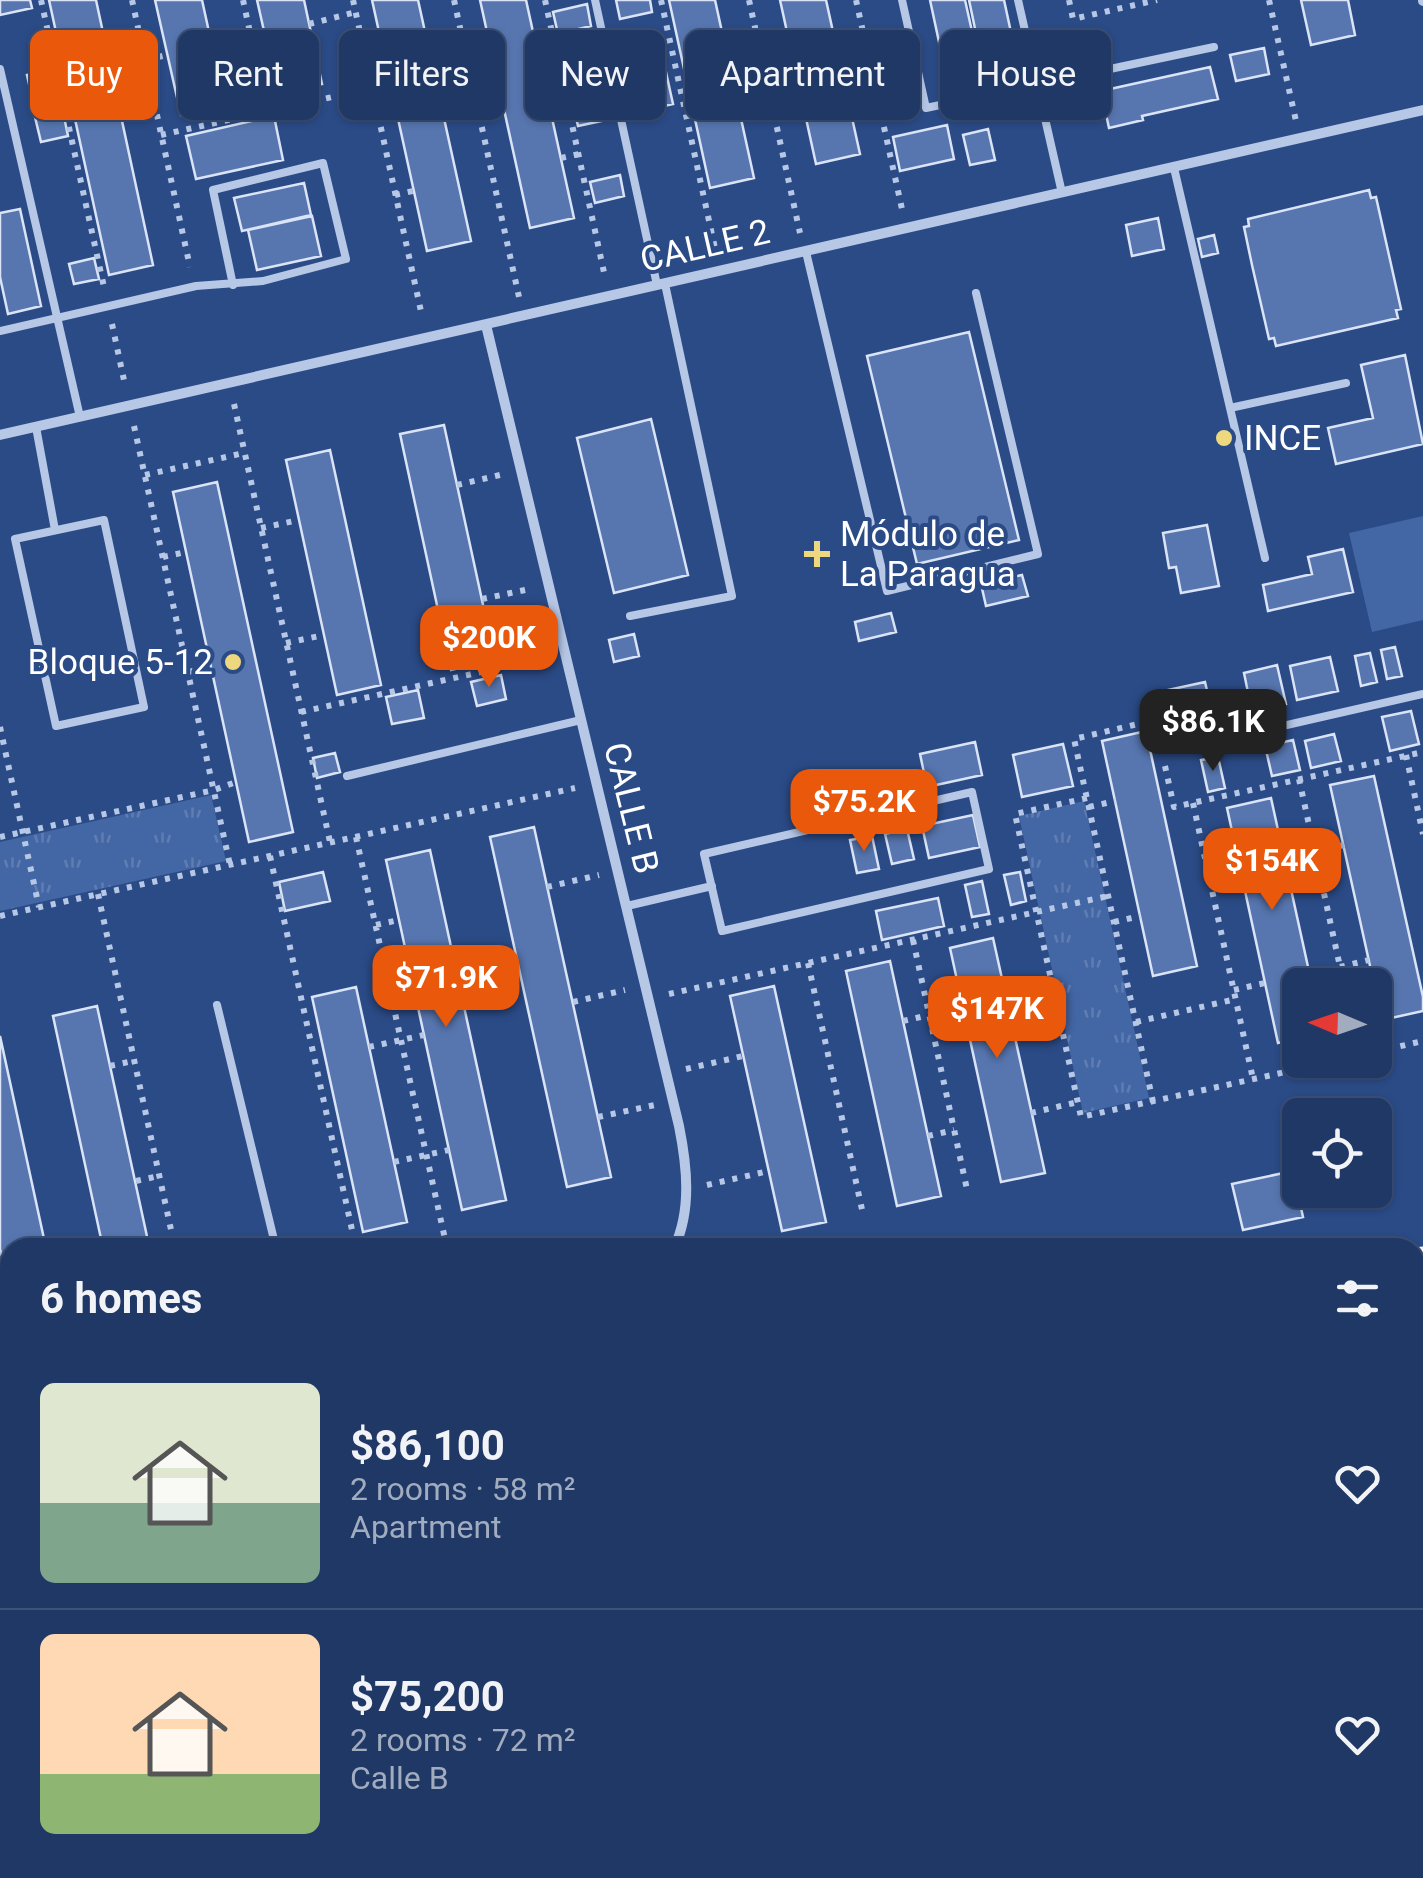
<!DOCTYPE html>
<html lang="en">
<head>
<meta charset="utf-8">
<style>
  body { margin:0; font-family:Roboto,sans-serif; background:#283f6b; color:#f1f3f6; height:100vh; display:flex; flex-direction:column; font-size:38px; white-space:nowrap }
  * { box-sizing:border-box; margin:0 }
  p { font-size:32px; color:#a2acbf }
  .icon { flex:none; width:55px; height:55px; fill:none; stroke:currentColor; stroke-width:2; stroke-linecap:round; stroke-linejoin:round }
  .map { position:relative; flex:1; overflow:hidden }
  .drawer { position:absolute; left:0px; top:1238px; width:1425px; height:642px; display:flex; flex-direction:column; background:#203865; border-radius:30px 30px 0 0; box-shadow:0 2px 8px #0004,0 0 0 2px #3d5279 }
  .drawer>* { flex:none }
  .hud { position:absolute; left:30px; top:30px; width:1365px; height:90px; display:flex; gap:20px }
  .needle { width:65px; rotate:272deg }
  .fabs { position:absolute; left:1282px; top:968px; display:grid; gap:20px }
  .fabs a { display:grid; place-items:center; width:110px; height:110px; border-radius:15px; background:#203865; box-shadow:0 2px 8px #0004,0 0 0 2px #3d5279; font-size:50px }
  .price { position:absolute; translate:-50% -85px; padding:0 22px; border-radius:20px; background:#ea580c; color:#fff; font-size:32px; line-height:65px; filter:drop-shadow(0 2px 5px #0008) }
  .price::after { content:''; position:absolute; left:50%; top:60px; width:30px; height:22px; margin-left:-15px; background:inherit; clip-path:polygon(0 0,100% 0,50% 100%) }
  .price.active { background:#222; color:#fff }
  ul { padding:0; list-style:none }
  li { display:flex; align-items:center; gap:30px; height:250px; padding:0 40px }
  li+li { border-top:2px solid #3d5279 }
  li span { display:grid; place-items:center; flex:none; width:280px; height:200px; border-radius:15px; color:#555 }
  li>.icon { margin-inline-start:auto }
  span .icon { width:120px; height:120px; fill:#fffc; stroke-width:1 }
  li b { font-size:42px }
  h2 { display:flex; justify-content:space-between; align-items:center; height:120px; padding:0 40px; font-size:42px }
  .pill { padding:0 35px; border-radius:15px; background:#203865; box-shadow:0 2px 8px #0004,0 0 0 2px #3d5279; font-size:35px; line-height:90px }
  .pill.active { background:#ea580c; color:#fff }
  .map>svg:first-child { display:block }
</style>
</head>
<body>
<div class="map">
<svg width="1423" height="1878" viewBox="0 0 1423 1878">
  <defs>
    <pattern id="park-tufts" width="24" height="20" patternUnits="userSpaceOnUse" patternTransform="scale(2.5)"><rect width="24" height="20" fill="#4366a5"/><path d="M3 7l-1-3M5 7V3M7 7l1-3M15 17l-1-3M17 17v-4M19 17l1-3" fill="none" stroke="#5f7db2"/></pattern>
  </defs>
  <rect width="100%" height="100%" fill="#2b4b87"/>
  <path fill="#4366a5" d="M 1423,516 L 1423,620 L 1372,632 L 1349,533 Z"/>
  <path fill="url(#park-tufts)" d="M 211,795 L 226,861 L 0,911 L 0,842 Z
    M 1084,801 L 1149,1098 L 1083,1113 L 1019,816 Z"/>
  <path fill="#5776b0" stroke="#dae4f6" stroke-width="2.5" d="M 0,0 L 30,0 L 32,8 L 0,15 Z
    M 49,0 L 96,0 L 153,265 L 109,275 Z
    M 155,0 L 202,0 L 225,105 L 181,115 Z
    M 257,0 L 304,0 L 322,84 L 278,93 Z
    M 372,0 L 418,0 L 471,241 L 427,251 Z
    M 480,0 L 526,0 L 574,218 L 530,228 Z
    M 616,0 L 650,0 L 652,12 L 620,19 Z
    M 669,0 L 715,0 L 754,178 L 710,188 Z
    M 780,0 L 826,0 L 860,154 L 816,164 Z
    M 930,0 L 965,0 L 982,76 L 948,84 Z
    M 969,0 L 1004,0 L 1020,74 L 986,81 Z
    M 1301,0 L 1348,0 L 1355,35 L 1311,45 Z
    M 587,4 L 591,26 L 558,34 L 553,12 Z
    M 1264,48 L 1269,74 L 1236,81 L 1230,55 Z
    M 664,63 L 673,104 L 645,110 L 636,69 Z
    M 1210,67 L 1218,99 L 1142,116 L 1143,120 L 1109,128 L 1101,91 Z
    M 54,70 L 60,96 L 33,102 L 27,75 Z
    M 596,72 L 606,120 L 578,126 L 567,79 Z
    M 62,107 L 68,136 L 41,142 L 34,113 Z
    M 274,116 L 283,160 L 196,179 L 186,136 Z
    M 947,125 L 954,159 L 900,171 L 893,137 Z
    M 988,129 L 995,160 L 970,165 L 963,135 Z
    M 620,175 L 624,196 L 595,203 L 590,182 Z
    M 304,183 L 311,215 L 242,231 L 234,198 Z
    M 1369,190 L 1371,198 L 1376,197 L 1401,309 L 1396,310 L 1398,318 L 1276,346 L 1274,338 L 1269,339 L 1252,265 L 1244,227 L 1249,226 L 1248,219 Z
    M 20,209 L 41,306 L 8,314 L 0,277 L 0,213 Z
    M 312,216 L 321,256 L 257,270 L 248,230 Z
    M 1158,218 L 1164,249 L 1132,256 L 1126,225 Z
    M 1214,235 L 1218,253 L 1202,257 L 1198,239 Z
    M 94,258 L 99,279 L 74,284 L 69,264 Z
    M 969,332 L 1019,540 L 917,564 L 867,356 Z
    M 1405,355 L 1423,444 L 1336,464 L 1328,428 L 1373,418 L 1361,365 Z
    M 651,419 L 688,575 L 614,593 L 577,438 Z
    M 444,425 L 495,660 L 451,670 L 400,434 Z
    M 330,450 L 381,685 L 337,695 L 286,460 Z
    M 217,482 L 293,832 L 249,842 L 173,492 Z
    M 1207,525 L 1219,586 L 1181,593 L 1176,567 L 1169,568 L 1163,533 Z
    M 1343,549 L 1353,592 L 1268,611 L 1263,585 L 1312,574 L 1308,557 Z
    M 1022,575 L 1028,596 L 986,606 L 981,584 Z
    M 891,613 L 896,632 L 859,641 L 855,622 Z
    M 634,634 L 639,656 L 614,662 L 609,640 Z
    M 1395,647 L 1402,676 L 1387,679 L 1381,650 Z
    M 1370,653 L 1377,682 L 1361,686 L 1355,656 Z
    M 1330,657 L 1338,691 L 1297,700 L 1290,666 Z
    M 1277,665 L 1286,704 L 1252,712 L 1244,673 Z
    M 501,675 L 506,699 L 477,706 L 471,682 Z
    M 1205,682 L 1214,720 L 1168,731 L 1159,692 Z
    M 418,690 L 424,718 L 392,724 L 386,697 Z
    M 1411,711 L 1419,744 L 1390,751 L 1382,717 Z
    M 1146,731 L 1197,966 L 1153,976 L 1102,741 Z
    M 1334,734 L 1341,761 L 1311,768 L 1305,741 Z
    M 1293,740 L 1300,770 L 1272,776 L 1265,746 Z
    M 975,742 L 982,775 L 927,787 L 920,754 Z
    M 1063,744 L 1073,786 L 1022,797 L 1013,755 Z
    M 335,753 L 340,772 L 317,778 L 313,758 Z
    M 1218,757 L 1225,788 L 1208,792 L 1201,760 Z
    M 846,771 L 854,806 L 803,817 L 796,782 Z
    M 1374,776 L 1423,997 L 1423,1011 L 1382,1020 L 1330,785 Z
    M 1271,798 L 1312,985 L 1300,985 L 1300,1038 L 1278,1043 L 1227,808 Z
    M 973,815 L 980,847 L 929,858 L 922,826 Z
    M 534,827 L 611,1177 L 567,1187 L 490,837 Z
    M 907,829 L 914,859 L 892,864 L 885,834 Z
    M 872,836 L 879,869 L 857,873 L 850,840 Z
    M 430,850 L 506,1200 L 462,1210 L 386,860 Z
    M 323,872 L 330,901 L 285,911 L 279,882 Z
    M 1020,872 L 1026,901 L 1011,905 L 1004,875 Z
    M 982,881 L 989,914 L 972,917 L 965,885 Z
    M 938,898 L 944,926 L 882,940 L 876,911 Z
    M 993,938 L 1045,1173 L 1001,1182 L 950,948 Z
    M 890,961 L 941,1196 L 897,1206 L 846,971 Z
    M 774,986 L 826,1222 L 782,1231 L 730,996 Z
    M 356,987 L 407,1222 L 363,1232 L 312,997 Z
    M 97,1006 L 148,1241 L 119,1248 L 103,1248 L 53,1016 Z
    M 0,1036 L 46,1248 L 10,1248 L 10,1294 L 0,1249 Z
    M 1293,1171 L 1303,1217 L 1243,1230 L 1232,1184 Z
    M 78,1870 L 202,1870 L 204,1878 L 80,1878 Z
    M 230,1870 L 265,1870 L 267,1878 L 221,1878 L 220,1873 Z"/>
  <g fill="none" stroke-linecap="round" stroke-linejoin="round">
    <path stroke="#b7c8e7" stroke-width="6" stroke-dasharray="5 8" stroke-linecap="butt" d="M 41,0 L 104,287
      M 132,0 L 190,267
      M 243,0 L 267,111
      M 353,0 L 422,316
      M 454,0 L 519,297
      M 545,0 L 605,277
      M 661,0 L 716,253
      M 749,0 L 800,233
      M 856,0 L 902,209
      M 1069,0 L 1073,19 L 1157,0
      M 1269,0 L 1296,121
      M 309,24 L 356,12
      M 536,43 L 554,39
      M 145,60 L 167,55
      M 370,80 L 388,75
      M 847,94 L 875,88
      M 161,135 L 373,88
      M 561,158 L 579,154
      M 395,195 L 413,191
      M 112,324 L 125,385
      M 234,404 L 330,842
      M 134,426 L 230,865
      M 145,475 L 244,453
      M 457,485 L 500,475
      M 261,528 L 299,520
      M 163,557 L 186,552
      M 482,599 L 530,589
      M 286,643 L 324,635
      M 188,672 L 211,667
      M 301,712 L 544,658
      M 0,727 L 39,907
      M 1406,755 L 1423,834
      M 1165,766 L 1174,807 L 1423,752
      M 1299,779 L 1344,985
      M 1087,798 L 1015,814 L 1081,1117 L 1340,1060
      M 1193,803 L 1253,1079
      M 1089,807 L 1115,801
      M 0,837 L 214,790 L 236,782
      M 356,837 L 447,1248
      M 1315,852 L 1344,845
      M 270,856 L 356,1248
      M 1209,875 L 1240,868
      M 547,887 L 599,875
      M 98,894 L 175,1248
      M 0,916 L 575,788
      M 1114,922 L 1140,916
      M 376,925 L 399,920
      M 913,940 L 968,1194
      M 808,963 L 863,1214
      M 1340,967 L 1369,960
      M 1234,990 L 1265,983
      M 669,994 L 1108,896
      M 1006,998 L 1052,987
      M 573,1002 L 625,990
      M 903,1021 L 929,1015
      M 1136,1022 L 1236,999
      M 369,1047 L 424,1035
      M 1375,1052 L 1423,1041
      M 110,1066 L 133,1061
      M 686,1069 L 743,1056
      M 1153,1102 L 1074,739 L 1155,720 L 1159,739
      M 1031,1113 L 1078,1102
      M 598,1117 L 655,1105
      M 928,1136 L 954,1130
      M 394,1162 L 449,1150
      M 136,1181 L 159,1176
      M 707,1185 L 769,1171
      M 0,1255 L 2,1255
      M 0,1391 L 6,1419"/>
    <path stroke="#b7c8e7" stroke-width="8" d="M 595,0 L 657,285
      M 902,0 L 926,108 L 1214,47
      M 1018,0 L 1062,193
      M 0,69 L 80,417
      M 1174,168 L 1265,558
      M 806,252 L 887,591 L 1038,554 L 976,293
      M 0,331 L 196,286 L 263,281 L 346,259 L 323,163 L 213,190 L 233,285
      M 1230,408 L 1346,383
      M 36,427 L 55,530
      M 104,520 L 144,707 L 56,726 L 15,539 Z
      M 630,616 L 732,596 L 665,284
      M 1178,750 L 1423,694
      M 347,776 L 581,720
      M 972,792 L 989,869 L 722,931 L 704,854 Z
      M 627,906 L 712,886
      M 217,1005 L 276,1248
      M 0,1811 L 2,1832 L 0,1842"/>
    <path stroke="#b7c8e7" stroke-width="10" d="M 1423,0 L 1423,1
      M 486,325 L 679,1126 C 687,1166 692,1210 674,1248
      M 0,435 L 1423,110
      M 0,1443 L 10,1440"/>
    <path stroke="#f8fafe" stroke-width="25" d="M 1415,1261 L 1423,1259
      M 1415,1322 L 1423,1320
      M 0,1592 L 10,1590
      M 0,1652 L 10,1650"/>
  </g>
  <g fill="#edd77f" stroke="#2b4b87" stroke-width="4">
    <circle cx="1224" cy="438" r="10"/>
    <path d="M812 539h10v10h10v10h-10v10h-10v-10h-10v-10h10z"/>
    <circle cx="233" cy="662" r="10"/>
  </g>
  <g text-anchor="middle" dominant-baseline="central" stroke-width="8" stroke-linejoin="round" paint-order="stroke">
    <g font-size="35" fill="#fff" stroke="#2b4b87">
      <text transform="translate(705 246) rotate(-13)">CALLE 2</text>
      <text transform="translate(631 808) rotate(76)">CALLE B</text>
    </g>
    <g font-size="35" fill="#fff" stroke="#2b4b87" text-anchor="start">
      <text x="1244" y="438">INCE</text>
      <text x="840" y="534">Módulo de<tspan x="840" dy="40">La Paragua</tspan></text>
      <text x="213" y="662" text-anchor="end">Bloque 5-12</text>
    </g>
  </g>
</svg>
<div class="fabs">
<a><svg class="needle" viewBox="-14 -14 28 28"><path d="M0-13l5 13h-10z" fill="#e53935"/><path d="M0 13l5-13h-10z" fill="#a2acbf"/></svg></a>
<a><svg class="icon" aria-label="locate" viewBox="0 0 24 24"><circle cx="12" cy="12" r="6"/><path d="M12 2v4M12 18v4M2 12h4M18 12h4"/></svg></a>
</div>
<b class="price" style="left:489px;top:690px">$200K</b>
<b class="price active" style="left:1213px;top:774px">$86.1K</b>
<b class="price" style="left:864px;top:854px">$75.2K</b>
<b class="price" style="left:1272px;top:913px">$154K</b>
<b class="price" style="left:446px;top:1030px">$71.9K</b>
<b class="price" style="left:997px;top:1061px">$147K</b>
<div class="hud">
<a class="pill active">Buy</a>
<a class="pill">Rent</a>
<a class="pill">Filters</a>
<a class="pill">New</a>
<a class="pill">Apartment</a>
<a class="pill">House</a>
</div>
<section class="drawer">
<h2>6 homes<svg class="icon" aria-label="filters" viewBox="0 0 24 24"><path d="M4 7h16M4 17h16"/><circle cx="9" cy="7" r="2"/><circle cx="15" cy="17" r="2"/></svg></h2>
<ul>
<li><span style="background:linear-gradient(#dfe7d0 60%,#7fa58c 0)"><svg class="icon" aria-label="home" viewBox="0 0 24 24"><path d="M3 11l9-7 9 7M6 9v11h12V9"/></svg></span><div><b>$86,100</b><p>2 rooms · 58 m²</p><p>Apartment</p></div><svg class="icon" aria-label="heart" viewBox="0 0 24 24"><path d="M12 20l-8-8c-3-5 5-10 8-4 3-6 11-1 8 4z"/></svg></li>
<li><span style="background:linear-gradient(#ffd9b3 70%,#8fb573 0)"><svg class="icon" aria-label="home" viewBox="0 0 24 24"><path d="M3 11l9-7 9 7M6 9v11h12V9"/></svg></span><div><b>$75,200</b><p>2 rooms · 72 m²</p><p>Calle B</p></div><svg class="icon" aria-label="heart" viewBox="0 0 24 24"><path d="M12 20l-8-8c-3-5 5-10 8-4 3-6 11-1 8 4z"/></svg></li>
</ul>
</section>
</div>
</body>
</html>
